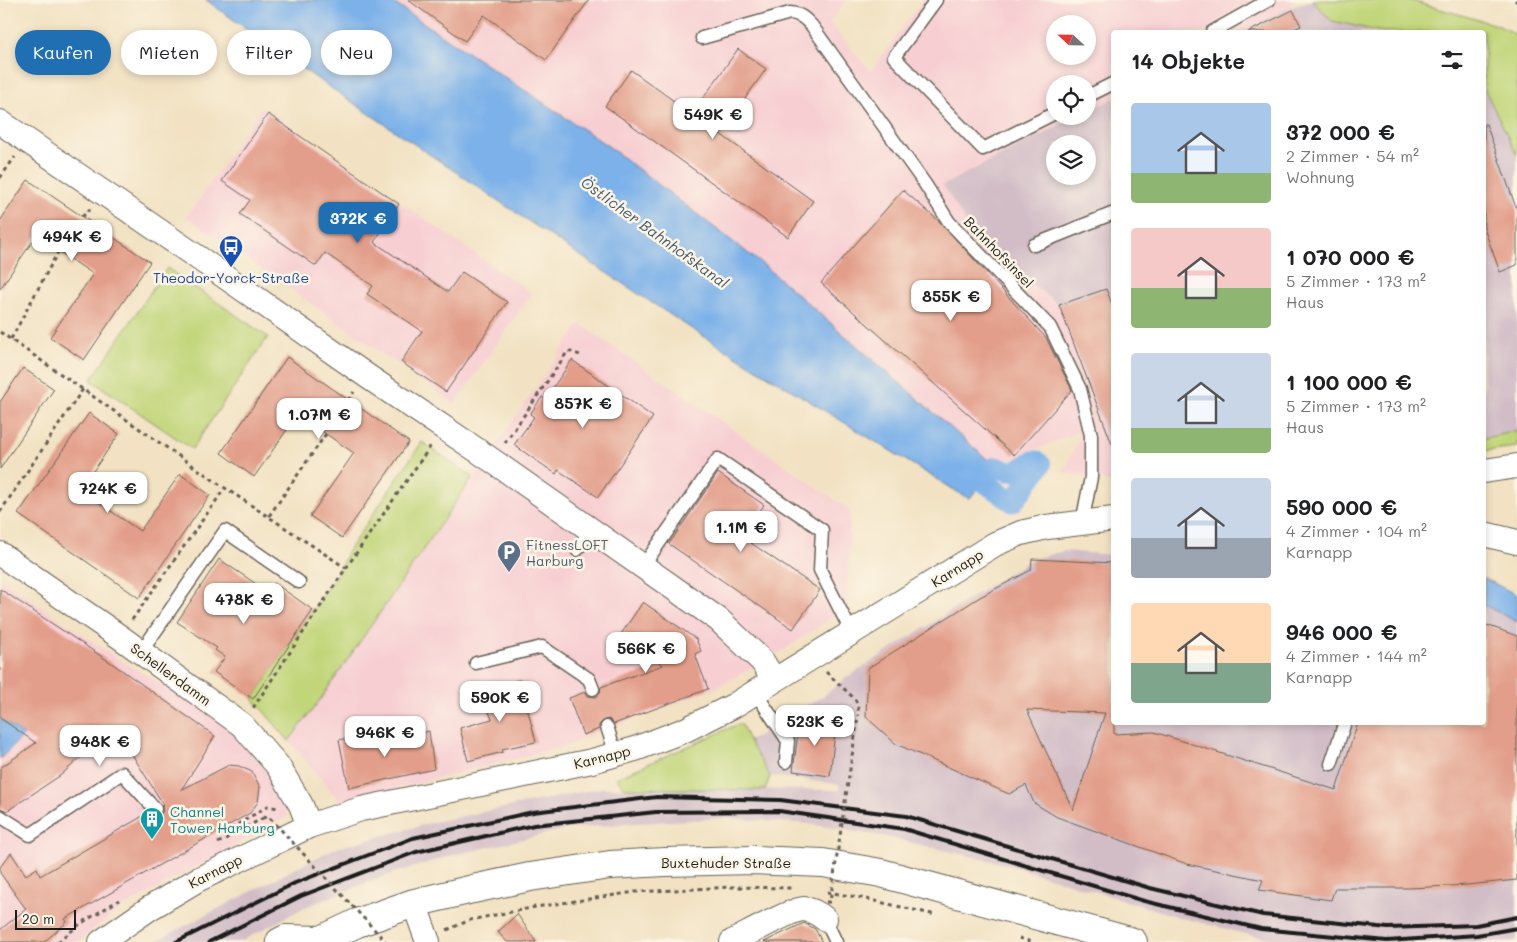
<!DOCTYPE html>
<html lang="de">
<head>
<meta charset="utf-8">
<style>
  body { margin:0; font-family:Mali,sans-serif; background:#f2f2f2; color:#202124; height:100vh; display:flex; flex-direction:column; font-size:19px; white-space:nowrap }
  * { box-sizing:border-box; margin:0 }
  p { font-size:16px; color:#757577 }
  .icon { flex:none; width:28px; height:28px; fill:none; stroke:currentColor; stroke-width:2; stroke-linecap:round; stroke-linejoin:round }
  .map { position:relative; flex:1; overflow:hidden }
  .panel { position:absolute; left:1111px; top:30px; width:375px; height:695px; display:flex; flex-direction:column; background:#fff; border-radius:5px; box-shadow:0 2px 8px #0003 }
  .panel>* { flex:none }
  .top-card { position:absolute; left:15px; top:30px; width:475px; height:45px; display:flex; gap:10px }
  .needle { width:32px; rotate:292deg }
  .controls { position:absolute; left:1046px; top:15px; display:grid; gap:10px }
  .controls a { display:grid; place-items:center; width:50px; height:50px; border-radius:50%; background:#fff; box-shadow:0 2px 8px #0003; font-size:25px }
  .scale { position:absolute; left:15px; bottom:12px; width:61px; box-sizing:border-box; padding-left:5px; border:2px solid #1c1c1c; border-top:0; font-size:14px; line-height:18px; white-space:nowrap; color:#1c1c1c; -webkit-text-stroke:4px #fcf5e5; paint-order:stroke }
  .price { position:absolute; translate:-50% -42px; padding:0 11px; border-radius:10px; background:#fff; color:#222; font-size:16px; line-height:32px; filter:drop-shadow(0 1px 2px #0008) }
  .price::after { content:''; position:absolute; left:50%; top:30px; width:15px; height:11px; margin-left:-8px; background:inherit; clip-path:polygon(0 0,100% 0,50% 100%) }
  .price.selected { background:#1f6fb2; color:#fff }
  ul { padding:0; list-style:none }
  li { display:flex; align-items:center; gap:15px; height:125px; padding:0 20px }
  li span { display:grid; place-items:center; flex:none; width:140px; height:100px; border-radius:5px; color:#555 }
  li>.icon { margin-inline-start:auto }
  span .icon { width:60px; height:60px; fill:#fffc; stroke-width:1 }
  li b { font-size:21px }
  h2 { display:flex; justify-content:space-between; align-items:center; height:60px; padding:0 20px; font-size:21px }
  .pill { padding:0 18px; border-radius:22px; background:#fff; box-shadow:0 2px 8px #0003; font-size:18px; line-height:45px }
  .pill.selected { background:#1f6fb2; color:#fff }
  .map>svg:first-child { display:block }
</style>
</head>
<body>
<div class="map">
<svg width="1517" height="942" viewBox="0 0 1517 942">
  <rect width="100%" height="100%" fill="#fcf5e5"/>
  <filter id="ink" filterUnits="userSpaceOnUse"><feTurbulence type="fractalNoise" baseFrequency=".02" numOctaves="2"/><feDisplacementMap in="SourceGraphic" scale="10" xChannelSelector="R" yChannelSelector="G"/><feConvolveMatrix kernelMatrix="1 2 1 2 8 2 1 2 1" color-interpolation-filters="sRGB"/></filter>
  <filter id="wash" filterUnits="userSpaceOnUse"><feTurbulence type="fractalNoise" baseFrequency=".0096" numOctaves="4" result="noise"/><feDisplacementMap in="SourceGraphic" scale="20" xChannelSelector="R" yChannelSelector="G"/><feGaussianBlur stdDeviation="1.12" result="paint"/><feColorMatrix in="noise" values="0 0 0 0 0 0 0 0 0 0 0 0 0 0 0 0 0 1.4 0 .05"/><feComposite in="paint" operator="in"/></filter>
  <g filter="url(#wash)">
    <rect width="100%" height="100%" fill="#f2e2c3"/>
    <path fill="#f7cfd3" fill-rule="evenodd" d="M 389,0 L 846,0 L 830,22 L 839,35 L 871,71 L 923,0 L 1295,0 L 1289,8 L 1241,32 L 1114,32 L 1114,98 L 1088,111 L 1088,84 L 1055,84 L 1055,116 L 1078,116 L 944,185 L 1021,275 L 1059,305 L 1114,457 L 1114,483 L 1063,472 L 1079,439 L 1077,432 L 1017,458 L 1007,459 L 996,467 L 766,267 L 608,146 ZM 1055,24 L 1088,24 L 1088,56 L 1055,56 Z
      M 262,107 L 532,293 L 455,404 L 187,217 Z
      M 580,324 L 850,510 L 847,607 L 784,650 L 711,690 L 561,747 L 340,803 L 333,793 L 289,741 L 320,700 Z
      M 0,579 L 126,664 L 215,715 L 249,748 L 269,776 L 288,816 L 119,910 L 77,942 L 0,942 Z"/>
    <path fill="#d2bdc7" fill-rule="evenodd" d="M 1312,0 L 1332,21 L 1382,32 L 1241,32 L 1289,8 Z
      M 1484,88 L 1517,155 L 1517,431 L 1484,438 Z
      M 1114,98 L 1114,457 L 1059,305 L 1021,275 L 980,238 L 964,219 L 943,185 L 1078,116 L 1088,116 L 1088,111 ZM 1055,144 L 1088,144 L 1088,176 L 1055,176 Z
      M 1064,551 L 1114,555 L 1114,722 L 1484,722 L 1484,605 L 1517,622 L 1517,940 L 1506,942 L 1287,942 L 1250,935 L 1179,917 L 1009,865 L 882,836 L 809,824 L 726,818 L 620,824 L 567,829 L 450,856 L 384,876 L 305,907 L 240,942 L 154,942 L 333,849 L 434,822 L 601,788 L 840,790 L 838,784 L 770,776 L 749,741 L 825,695 L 846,678 L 1032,559 Z"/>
    <path fill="#c1d579" stroke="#6e784a" d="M 1312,0 L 1408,0 L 1497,25 L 1517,35 L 1517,155 L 1484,88 L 1484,32 L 1382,32 L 1332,21 Z
      M 167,268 L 268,337 L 192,449 L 91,380 Z
      M 1517,431 L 1517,447 L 1484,451 L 1484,438 Z
      M 422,442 L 473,477 L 320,700 L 289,741 L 253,699 L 337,574 L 348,551 Z
      M 741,723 L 749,741 L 770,776 L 765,790 L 625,788 L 616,778 Z"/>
    <path fill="#7bb1e9" stroke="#4c6682" d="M 206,0 L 389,0 L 608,146 L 766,267 L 996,467 L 969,499 L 695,331 L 564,245 L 294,63 Z
      M 1484,578 L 1517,595 L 1517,622 L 1484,605 Z
      M 0,719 L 24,735 L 0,759 Z"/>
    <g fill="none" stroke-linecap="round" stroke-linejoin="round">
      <path stroke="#7bb1e9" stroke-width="21" d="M 961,465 L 984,482 L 1013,502 L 1041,465 L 1037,461 L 1032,461 L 1017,471 L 1007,471 L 996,467 L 973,474"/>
    </g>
    <g id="blocks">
      <path fill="#e29e8a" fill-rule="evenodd" d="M 408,0 L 589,0 L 546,60 L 484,15 L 465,41 Z
        M 1293,10 L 1301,26 L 1287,32 L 1248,32 Z
        M 738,49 L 766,69 L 720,134 L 813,201 L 788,237 L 605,106 L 631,70 L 692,114 Z
        M 268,114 L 399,204 L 374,242 L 448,292 L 462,272 L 507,302 L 446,392 L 401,362 L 422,331 L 367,294 L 373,286 L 325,253 L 316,266 L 240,214 L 250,200 L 222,181 Z
        M 1484,124 L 1486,124 L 1517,210 L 1517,265 L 1500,272 L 1484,228 Z
        M 28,180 L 150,262 L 84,360 L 50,337 L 93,274 L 36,236 L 0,289 L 0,221 Z
        M 903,190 L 940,222 L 1046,338 L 1072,390 L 1014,455 L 821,283 Z
        M 1106,289 L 1114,309 L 1114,444 L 1112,444 L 1059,305 Z
        M 287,357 L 409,442 L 342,538 L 310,516 L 354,453 L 326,434 L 298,414 L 254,477 L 221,453 Z
        M 572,360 L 653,417 L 598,497 L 558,470 L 556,474 L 514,445 L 534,417 L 530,414 L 542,397 L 545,399 Z
        M 23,368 L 54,389 L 0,469 L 0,402 Z
        M 89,413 L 119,434 L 80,490 L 140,531 L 180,474 L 210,495 L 139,598 L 18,514 Z
        M 718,473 L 764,505 L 742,537 L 820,590 L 793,629 L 669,544 Z
        M 219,559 L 268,592 L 274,583 L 313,610 L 253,699 L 214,672 L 225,657 L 215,650 L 217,648 L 177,622 Z
        M 1032,559 L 1114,563 L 1114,734 L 1154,732 L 1336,790 L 1358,722 L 1484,722 L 1484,624 L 1517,636 L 1517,880 L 1467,885 L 1410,888 L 1335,888 L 1331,900 L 1259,890 L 1263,880 L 1187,864 L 1057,817 L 1034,803 L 1026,785 L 1009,794 L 896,744 L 866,717 L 868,668 L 980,597 L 1031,570 ZM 1027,710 L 1105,713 L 1073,810 Z
        M 0,589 L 113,664 L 215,736 L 181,790 L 229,765 L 239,766 L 252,772 L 260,787 L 258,802 L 250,813 L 65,919 L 67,922 L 44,942 L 0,942 L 0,930 L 26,909 L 0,873 L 0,867 L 11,853 L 26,875 L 37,868 L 40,876 L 148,813 L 153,817 L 160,815 L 163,811 L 162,805 L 163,804 L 115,727 L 61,775 L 7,811 L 0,808 L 0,768 L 36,743 L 0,718 Z
        M 643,602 L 696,639 L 701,651 L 695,654 L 708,689 L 614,724 L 609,719 L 604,720 L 599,725 L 599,729 L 583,735 L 569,698 L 585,692 L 588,696 L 596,697 L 600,694 L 601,687 L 663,665 L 621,634 Z
        M 520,680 L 536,742 L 502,749 L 503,752 L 468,761 L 460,728 L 492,719 L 480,691 Z
        M 800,719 L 836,723 L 830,776 L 793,771 Z
        M 429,731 L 434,769 L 349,788 L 339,740 L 369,733 L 372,747 Z
        M 517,914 L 536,942 L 507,942 L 498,932 Z
        M 804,923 L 815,929 L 822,942 L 764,942 Z"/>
    </g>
  </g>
  <g filter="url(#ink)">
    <use href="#blocks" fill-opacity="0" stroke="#676156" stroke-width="1"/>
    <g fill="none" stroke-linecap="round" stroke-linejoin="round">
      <g stroke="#676156" stroke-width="15">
        <path id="lane" d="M 936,0 L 894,57 L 983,149 L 1055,113
          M 1212,32 L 1269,0
          M 702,38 L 790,13 C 801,14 805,19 812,26 L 925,184 L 949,222 L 1050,327 L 1080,389 L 1091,435 L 1091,477 L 1082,523
          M 1088,96 L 1114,83
          M 1034,245 L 1114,213
          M 577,550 L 591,529
          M 643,566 L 718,459 L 822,530 L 820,570 L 852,633
          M 141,652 L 225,531 L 299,582
          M 476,663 L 542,647 L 589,679 L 593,689
          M 755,692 L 788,741 L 786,762
          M 607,727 L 616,754
          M 1331,764 L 1345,722
          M 0,816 L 30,835 L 122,773 L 155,809
          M 825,919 L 836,942"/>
      </g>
      <g stroke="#676156" stroke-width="26">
        <path id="street" d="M 0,122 L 200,259 L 367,376 L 493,461 L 719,620 L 762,661 L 774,680
          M 1484,471 L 1517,466
          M 1484,534 L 1517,542
          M 0,554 L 120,637 L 242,725 L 278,766 L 301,805 L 309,826
          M 414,903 L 428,942
          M 101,942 L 150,908 L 197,880 L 309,826 L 361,809 L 592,761 L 635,749 L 685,730 L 733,706 L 995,544 L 1021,533 L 1047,527 L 1114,519
          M 732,942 C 746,935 792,909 804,909 C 813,910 819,914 825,919"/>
      </g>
      <g stroke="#676156" stroke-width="30">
        <path id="primary" d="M 280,942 L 286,939 L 319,940
          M 317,942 L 357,923 L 414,903 L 473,889 L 530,877 L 610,865 L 665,862 L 753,860 L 823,863 L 881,873 L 1133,942"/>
      </g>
      <path stroke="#676156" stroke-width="3" stroke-dasharray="4 4" stroke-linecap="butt" d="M 1515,0 L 1517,2
        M 0,178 L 15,157
        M 82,217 L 90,209
        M 0,332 L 225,488 L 346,568
        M 11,339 L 59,250
        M 348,400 L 354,392
        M 505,443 L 568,351 L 583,356
        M 0,512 L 83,389
        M 269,516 L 326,434
        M 132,620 L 225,488
        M 826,672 L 855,699 L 858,706 L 858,716
        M 253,708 L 346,568 L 432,444
        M 230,836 L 230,829 L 268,806 L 278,808
        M 218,843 L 263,818
        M 827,892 L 862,898 L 936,915
        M 447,930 L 470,920 L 536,907 L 635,892 L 732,887 L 791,888
        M 1019,938 L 1032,942
        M 58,942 L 80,924 L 119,900"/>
      <use href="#lane" stroke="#fff" stroke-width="12"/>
      <use href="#street" stroke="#fff" stroke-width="24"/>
      <use href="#primary" stroke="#fff" stroke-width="28"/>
      <path stroke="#1c1c1c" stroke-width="4" d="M 176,942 L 295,883 L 413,838 L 533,812 L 657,797 L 780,800 L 906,816 L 1150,888 L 1263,915 L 1388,928 L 1476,925 L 1517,917
        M 209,942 L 301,896 L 416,852 L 534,825 L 656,812 L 779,811 L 904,829 L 1144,901 L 1261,929 L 1387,941 L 1477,935 L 1517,928"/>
      <path stroke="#676156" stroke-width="3" stroke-dasharray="4 4" stroke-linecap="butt" d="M 263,818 L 268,816 L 386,942
        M 826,902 L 830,902 L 858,716"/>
    </g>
  </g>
  <defs>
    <g id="bus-pin" transform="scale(1.25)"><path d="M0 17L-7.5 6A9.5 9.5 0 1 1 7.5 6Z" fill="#1a4fb4" stroke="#fcf5e5"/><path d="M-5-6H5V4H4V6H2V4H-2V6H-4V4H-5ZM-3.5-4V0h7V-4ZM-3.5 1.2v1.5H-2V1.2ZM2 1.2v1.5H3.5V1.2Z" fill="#fff"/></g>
    <g id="parking-pin" transform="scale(1.25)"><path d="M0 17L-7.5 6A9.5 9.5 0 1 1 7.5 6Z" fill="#5c6f8a" stroke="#fcf5e5"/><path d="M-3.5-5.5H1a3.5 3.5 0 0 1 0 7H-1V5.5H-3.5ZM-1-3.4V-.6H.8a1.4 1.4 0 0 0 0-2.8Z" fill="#fff"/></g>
    <g id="building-pin" transform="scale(1.25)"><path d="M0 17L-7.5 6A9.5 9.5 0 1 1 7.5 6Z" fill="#0f9aa8" stroke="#fcf5e5"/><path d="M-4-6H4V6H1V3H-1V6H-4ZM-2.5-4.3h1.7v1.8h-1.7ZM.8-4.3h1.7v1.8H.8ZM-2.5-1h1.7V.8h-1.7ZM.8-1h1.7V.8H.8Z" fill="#fff"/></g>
  </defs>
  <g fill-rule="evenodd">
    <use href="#bus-pin" x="231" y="247"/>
    <use href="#parking-pin" x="509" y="552"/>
    <use href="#building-pin" x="152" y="819"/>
  </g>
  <g text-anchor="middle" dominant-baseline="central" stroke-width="5" stroke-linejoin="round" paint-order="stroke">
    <g font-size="14" fill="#1c1c1c" stroke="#fcf5e5">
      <text transform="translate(999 252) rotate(46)">Bahnhofsinsel</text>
      <text transform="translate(957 568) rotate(-32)">Karnapp</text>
      <text transform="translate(171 674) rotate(36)">Schellerdamm</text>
      <text transform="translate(602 757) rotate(-14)">Karnapp</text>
      <text x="726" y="862">Buxtehuder Straße</text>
      <text transform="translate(215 871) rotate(-27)">Karnapp</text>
    </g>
    <g font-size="14" fill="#164399" stroke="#fcf5e5">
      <text x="231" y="277">Theodor-Yorck-Straße</text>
    </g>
    <g font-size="14" fill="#4e5e75" stroke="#fcf5e5" text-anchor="start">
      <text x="526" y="544">FitnessLOFT<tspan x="526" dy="16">Harburg</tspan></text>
    </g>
    <g font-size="14" fill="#0d838f" stroke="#fcf5e5" text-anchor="start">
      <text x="170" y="811">Channel<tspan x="170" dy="16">Tower Harburg</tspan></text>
    </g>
    <g font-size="15" font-style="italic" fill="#42586e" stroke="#fcf5e5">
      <text transform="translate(655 232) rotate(36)">Östlicher Bahnhofskanal</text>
    </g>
  </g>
</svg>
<div class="controls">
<a><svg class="needle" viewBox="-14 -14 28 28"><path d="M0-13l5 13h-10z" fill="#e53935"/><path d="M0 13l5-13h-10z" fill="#757577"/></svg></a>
<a><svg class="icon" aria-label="locate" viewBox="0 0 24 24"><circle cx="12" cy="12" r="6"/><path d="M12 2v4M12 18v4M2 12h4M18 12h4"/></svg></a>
<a><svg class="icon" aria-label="layers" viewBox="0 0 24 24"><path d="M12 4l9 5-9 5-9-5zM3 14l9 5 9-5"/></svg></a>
</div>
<div class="scale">20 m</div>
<b class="price" style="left:713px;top:140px">549K €</b>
<b class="price selected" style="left:358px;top:244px">372K €</b>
<b class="price" style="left:72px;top:262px">494K €</b>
<b class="price" style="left:951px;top:322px">855K €</b>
<b class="price" style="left:583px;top:429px">857K €</b>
<b class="price" style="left:319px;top:440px">1.07M €</b>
<b class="price" style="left:108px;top:514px">724K €</b>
<b class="price" style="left:741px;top:553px">1.1M €</b>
<b class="price" style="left:244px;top:625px">478K €</b>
<b class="price" style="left:646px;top:674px">566K €</b>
<b class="price" style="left:500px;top:723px">590K €</b>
<b class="price" style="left:815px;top:747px">523K €</b>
<b class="price" style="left:385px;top:758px">946K €</b>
<b class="price" style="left:100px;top:767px">948K €</b>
<div class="top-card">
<a class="pill selected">Kaufen</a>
<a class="pill">Mieten</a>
<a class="pill">Filter</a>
<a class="pill">Neu</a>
</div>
<section class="panel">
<h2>14 Objekte<svg class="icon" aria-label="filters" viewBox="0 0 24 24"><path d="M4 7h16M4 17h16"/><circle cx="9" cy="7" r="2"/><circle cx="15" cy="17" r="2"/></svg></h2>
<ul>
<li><span style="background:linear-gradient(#a9c7e8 70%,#8fb573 0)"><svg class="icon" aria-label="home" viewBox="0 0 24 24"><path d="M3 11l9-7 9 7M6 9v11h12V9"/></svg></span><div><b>372 000 €</b><p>2 Zimmer · 54 m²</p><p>Wohnung</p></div></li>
<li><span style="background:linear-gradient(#f6c9c9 60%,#8fb573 0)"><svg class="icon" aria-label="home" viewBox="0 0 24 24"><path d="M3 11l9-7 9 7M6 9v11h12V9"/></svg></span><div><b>1 070 000 €</b><p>5 Zimmer · 173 m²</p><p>Haus</p></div></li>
<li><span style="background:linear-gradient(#c9d6e8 75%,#8fb573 0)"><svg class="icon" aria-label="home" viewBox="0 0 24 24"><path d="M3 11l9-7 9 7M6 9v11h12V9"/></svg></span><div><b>1 100 000 €</b><p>5 Zimmer · 173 m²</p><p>Haus</p></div></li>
<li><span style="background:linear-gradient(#c9d6e8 60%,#9aa5b1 0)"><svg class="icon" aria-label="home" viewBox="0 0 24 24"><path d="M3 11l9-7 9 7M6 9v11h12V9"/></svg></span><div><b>590 000 €</b><p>4 Zimmer · 104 m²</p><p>Karnapp</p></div></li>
<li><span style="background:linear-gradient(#ffd9b3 60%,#7fa58c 0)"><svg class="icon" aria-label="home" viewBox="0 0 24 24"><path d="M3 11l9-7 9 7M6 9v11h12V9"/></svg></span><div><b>946 000 €</b><p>4 Zimmer · 144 m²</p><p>Karnapp</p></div></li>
</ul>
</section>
</div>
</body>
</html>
